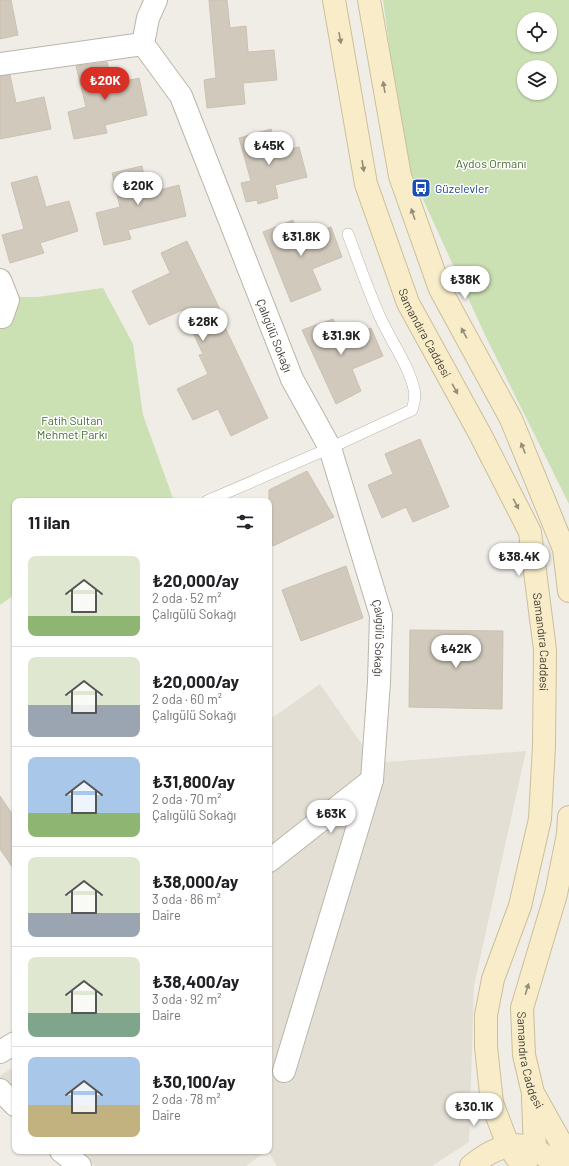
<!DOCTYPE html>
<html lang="tr">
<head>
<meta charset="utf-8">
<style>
  body { margin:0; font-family:Barlow,sans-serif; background:#f2f2f2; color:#202124; height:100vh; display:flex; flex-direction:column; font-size:15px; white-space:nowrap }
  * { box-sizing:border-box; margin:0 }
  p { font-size:13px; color:#757577 }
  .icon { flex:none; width:22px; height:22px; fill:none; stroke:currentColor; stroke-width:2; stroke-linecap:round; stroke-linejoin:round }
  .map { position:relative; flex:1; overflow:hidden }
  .panel { position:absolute; left:12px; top:498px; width:260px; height:656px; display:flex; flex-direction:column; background:#fff; border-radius:8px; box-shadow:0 1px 3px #0004 }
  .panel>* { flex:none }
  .tools { position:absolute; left:517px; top:12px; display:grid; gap:8px }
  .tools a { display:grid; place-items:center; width:40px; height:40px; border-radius:50%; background:#fff; box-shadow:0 1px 3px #0004; font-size:20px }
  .price { position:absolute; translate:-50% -34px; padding:0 9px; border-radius:14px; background:#fff; color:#222; font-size:13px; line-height:26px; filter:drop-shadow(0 1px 2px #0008) }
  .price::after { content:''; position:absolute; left:50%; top:24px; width:12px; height:9px; margin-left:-6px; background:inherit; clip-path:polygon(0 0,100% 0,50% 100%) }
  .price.current { background:#d93025; color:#fff }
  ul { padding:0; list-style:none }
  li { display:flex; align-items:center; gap:12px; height:100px; padding:0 16px }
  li+li { border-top:1px solid #e0e0e0 }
  li span { display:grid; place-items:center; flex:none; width:112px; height:80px; border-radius:8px; color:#555 }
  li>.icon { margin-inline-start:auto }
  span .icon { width:48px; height:48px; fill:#fffc; stroke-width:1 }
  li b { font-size:17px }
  h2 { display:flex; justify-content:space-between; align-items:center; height:48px; padding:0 16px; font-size:17px }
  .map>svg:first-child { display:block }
</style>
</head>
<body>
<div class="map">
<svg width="569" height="1166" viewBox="0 0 569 1166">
  <rect width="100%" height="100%" fill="#f0ede6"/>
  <path fill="#e4dfd4" d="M 320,684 L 375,763 L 526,751 L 474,986 L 469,1142 L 432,1166 L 277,1166 L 268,1151 L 269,1151 L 269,720 Z
    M 15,1066 L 15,1097 L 0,1084 L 0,1076 Z
    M 78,1151 L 267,1151 L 246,1166 L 95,1166 Z"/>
  <path fill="#cbe0b3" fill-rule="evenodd" d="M 383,0 L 569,0 L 569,504 L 485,335 L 405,160 ZM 524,19 L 550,19 L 550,45 L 524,45 ZM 524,67 L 550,67 L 550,93 L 524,93 Z
    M 0,280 L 21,297 L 37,297 L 103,288 L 133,344 L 143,415 L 174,501 L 15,501 L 15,594 L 0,605 Z"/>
  <path fill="#d1c9bc" stroke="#cbc1b1" d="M 0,0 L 11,0 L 18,35 L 0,39 Z
    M 209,0 L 227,0 L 230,28 L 246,26 L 248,52 L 274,50 L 277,80 L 243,83 L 245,104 L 207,108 L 204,80 L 216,78 Z
    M 107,62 L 112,84 L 139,78 L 147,115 L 105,125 L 107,133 L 74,139 L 68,112 L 86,107 L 76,66 Z
    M 10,75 L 16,103 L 44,97 L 51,129 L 0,139 L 0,76 Z
    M 271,129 L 278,152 L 299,147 L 307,177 L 275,185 L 278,198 L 258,204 L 257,200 L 246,202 L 241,183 L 251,181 L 239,138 Z
    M 142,166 L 148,193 L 179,185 L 186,216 L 128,230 L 131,239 L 104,245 L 96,213 L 120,207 L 112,173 Z
    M 37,176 L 46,207 L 69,201 L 78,231 L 40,243 L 44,253 L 10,263 L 2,235 L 24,229 L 11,183 Z
    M 293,220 L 300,239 L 331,227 L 342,257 L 312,269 L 321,290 L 291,302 L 263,232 Z
    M 187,241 L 225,320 L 222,321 L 268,418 L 231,436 L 218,409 L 193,420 L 177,389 L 208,374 L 199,355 L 203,354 L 182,310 L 149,325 L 132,291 L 170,273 L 161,253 Z
    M 333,319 L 342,338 L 371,328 L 383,356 L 352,369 L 361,391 L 336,404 L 302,330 Z
    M 420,439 L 449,507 L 413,522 L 406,507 L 382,518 L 368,485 L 393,474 L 385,454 Z
    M 307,471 L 334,517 L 273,546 L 269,537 L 269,490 Z
    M 346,566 L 363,618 L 301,641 L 282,590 Z
    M 410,630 L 503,631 L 502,709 L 409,707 Z
    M 0,796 L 15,818 L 15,871 L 0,849 Z"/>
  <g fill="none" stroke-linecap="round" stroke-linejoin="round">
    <g stroke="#bbb5a9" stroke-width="12">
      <path id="lane" d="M 207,501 L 330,448 L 412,410 C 414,403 416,396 414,389 C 408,364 391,341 380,317 C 368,290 358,261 348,234"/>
    </g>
    <g stroke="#bbb5a9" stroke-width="24">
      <g id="street">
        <path d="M 143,44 L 148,18 L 156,0"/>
        <path id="s1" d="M 0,64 L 143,44 L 181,96 L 292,379 L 330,448 L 381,615 L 379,682 L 372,780 L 284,1071"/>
        <path d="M 0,280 L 8,300 L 2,317"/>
        <path d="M 269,861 L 372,780"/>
        <path d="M 0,1052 L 15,1043"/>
        <path d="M 0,1090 L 15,1105"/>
        <path d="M 61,1151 L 80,1166"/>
      </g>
    </g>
    <g stroke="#cbbf9a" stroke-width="24">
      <g id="secondary">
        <path id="s2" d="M 334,0 L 366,184 L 408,303 L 480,434 L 530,532 L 545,650 L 544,746 L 540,819 L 520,906 L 493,979 L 486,1015 L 486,1047 L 492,1103 L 508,1145 L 522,1166"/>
        <path d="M 369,0 L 400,176 L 440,289 L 511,419 L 564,549 L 569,591"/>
        <path id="s3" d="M 569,817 L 568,834 L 556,894 L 522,1008 L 524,1055 L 533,1093 L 569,1157"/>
        <path d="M 527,1160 L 535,1150 L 533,1097"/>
        <path d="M 471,1166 C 489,1151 511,1139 534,1149 C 543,1153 550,1161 558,1166"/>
      </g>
    </g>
    <use href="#lane" stroke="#fff" stroke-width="11"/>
    <use href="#street" stroke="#fff" stroke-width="22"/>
    <use href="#secondary" stroke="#f8edc8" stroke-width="22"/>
  </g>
  <defs><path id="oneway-solid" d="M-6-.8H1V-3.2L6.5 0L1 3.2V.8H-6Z"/></defs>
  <g fill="#948d78">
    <use href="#oneway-solid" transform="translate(340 38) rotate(80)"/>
    <use href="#oneway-solid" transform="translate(384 87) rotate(-100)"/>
    <use href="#oneway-solid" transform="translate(363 166) rotate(80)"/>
    <use href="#oneway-solid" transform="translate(413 214) rotate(-109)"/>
    <use href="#oneway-solid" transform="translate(464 333) rotate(-119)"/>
    <use href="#oneway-solid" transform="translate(455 389) rotate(61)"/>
    <use href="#oneway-solid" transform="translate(523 448) rotate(-112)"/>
    <use href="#oneway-solid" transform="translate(516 504) rotate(63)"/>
    <use href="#oneway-solid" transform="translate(527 989) rotate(-73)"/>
  </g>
  <defs>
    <g id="bus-square" transform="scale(1)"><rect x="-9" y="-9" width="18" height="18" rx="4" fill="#1a4fb4" stroke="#fff"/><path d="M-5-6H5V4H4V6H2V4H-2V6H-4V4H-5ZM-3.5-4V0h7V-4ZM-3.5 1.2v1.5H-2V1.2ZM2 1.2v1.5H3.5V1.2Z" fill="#fff"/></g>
  </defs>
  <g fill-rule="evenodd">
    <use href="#bus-square" x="421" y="188"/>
  </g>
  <g text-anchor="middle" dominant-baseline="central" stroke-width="3" stroke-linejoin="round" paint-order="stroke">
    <g font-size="12" fill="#466d30" stroke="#fff">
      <text x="491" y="163">Aydos Ormanı</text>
      <text x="72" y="420">Fatih Sultan<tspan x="72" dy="14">Mehmet Parkı</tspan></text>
    </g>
    <g font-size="12" fill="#164399" stroke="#fff" text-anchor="start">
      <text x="435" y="188">Güzelevler</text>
    </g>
    <g font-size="12" fill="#423e36" stroke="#fff">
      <text stroke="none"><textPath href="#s2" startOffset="347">Samandıra Caddesi</textPath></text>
      <text stroke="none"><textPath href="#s1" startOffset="466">Çalıgülü Sokağı</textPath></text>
      <text stroke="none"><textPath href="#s1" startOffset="789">Çalıgülü Sokağı</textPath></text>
      <text stroke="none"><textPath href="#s2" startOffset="683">Samandıra Caddesi</textPath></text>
      <text stroke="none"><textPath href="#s3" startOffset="250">Samandıra Caddesi</textPath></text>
    </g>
  </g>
</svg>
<div class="tools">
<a><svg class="icon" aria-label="locate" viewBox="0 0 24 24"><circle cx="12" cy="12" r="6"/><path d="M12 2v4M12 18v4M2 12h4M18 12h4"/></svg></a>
<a><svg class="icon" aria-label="layers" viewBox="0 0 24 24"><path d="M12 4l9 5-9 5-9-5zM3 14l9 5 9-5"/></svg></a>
</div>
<b class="price current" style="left:105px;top:101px">₺20K</b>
<b class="price" style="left:269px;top:166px">₺45K</b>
<b class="price" style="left:138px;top:206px">₺20K</b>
<b class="price" style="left:301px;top:257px">₺31.8K</b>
<b class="price" style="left:465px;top:300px">₺38K</b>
<b class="price" style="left:203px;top:342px">₺28K</b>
<b class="price" style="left:341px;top:356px">₺31.9K</b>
<b class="price" style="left:519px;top:577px">₺38.4K</b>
<b class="price" style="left:456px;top:669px">₺42K</b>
<b class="price" style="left:331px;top:834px">₺63K</b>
<b class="price" style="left:474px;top:1127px">₺30.1K</b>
<section class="panel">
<h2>11 ilan<svg class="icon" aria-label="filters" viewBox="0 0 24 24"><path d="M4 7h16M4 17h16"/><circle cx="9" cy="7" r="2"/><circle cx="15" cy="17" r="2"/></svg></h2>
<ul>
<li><span style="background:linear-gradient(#dfe7d0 75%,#8fb573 0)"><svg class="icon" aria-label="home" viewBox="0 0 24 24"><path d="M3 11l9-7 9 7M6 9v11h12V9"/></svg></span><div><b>₺20,000/ay</b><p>2 oda · 52 m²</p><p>Çalıgülü Sokağı</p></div></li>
<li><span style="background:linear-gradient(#dfe7d0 60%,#9aa5b1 0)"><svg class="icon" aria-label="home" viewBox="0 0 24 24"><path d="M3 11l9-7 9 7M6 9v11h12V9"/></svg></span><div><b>₺20,000/ay</b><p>2 oda · 60 m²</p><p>Çalıgülü Sokağı</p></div></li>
<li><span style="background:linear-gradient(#a9c7e8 70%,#8fb573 0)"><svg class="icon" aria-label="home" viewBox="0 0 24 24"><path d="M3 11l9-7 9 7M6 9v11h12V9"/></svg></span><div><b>₺31,800/ay</b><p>2 oda · 70 m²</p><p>Çalıgülü Sokağı</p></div></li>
<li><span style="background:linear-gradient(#dfe7d0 70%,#9aa5b1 0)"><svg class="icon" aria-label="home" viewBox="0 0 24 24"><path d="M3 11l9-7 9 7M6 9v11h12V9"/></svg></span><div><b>₺38,000/ay</b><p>3 oda · 86 m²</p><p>Daire</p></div></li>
<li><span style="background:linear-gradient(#dfe7d0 70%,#7fa58c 0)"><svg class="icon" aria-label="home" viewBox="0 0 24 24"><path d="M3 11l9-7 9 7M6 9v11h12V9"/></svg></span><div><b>₺38,400/ay</b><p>3 oda · 92 m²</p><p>Daire</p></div></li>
<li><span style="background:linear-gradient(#a9c7e8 60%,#c2b280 0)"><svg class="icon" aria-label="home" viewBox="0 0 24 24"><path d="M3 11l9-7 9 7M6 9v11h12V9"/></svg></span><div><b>₺30,100/ay</b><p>2 oda · 78 m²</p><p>Daire</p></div></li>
</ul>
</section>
</div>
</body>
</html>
